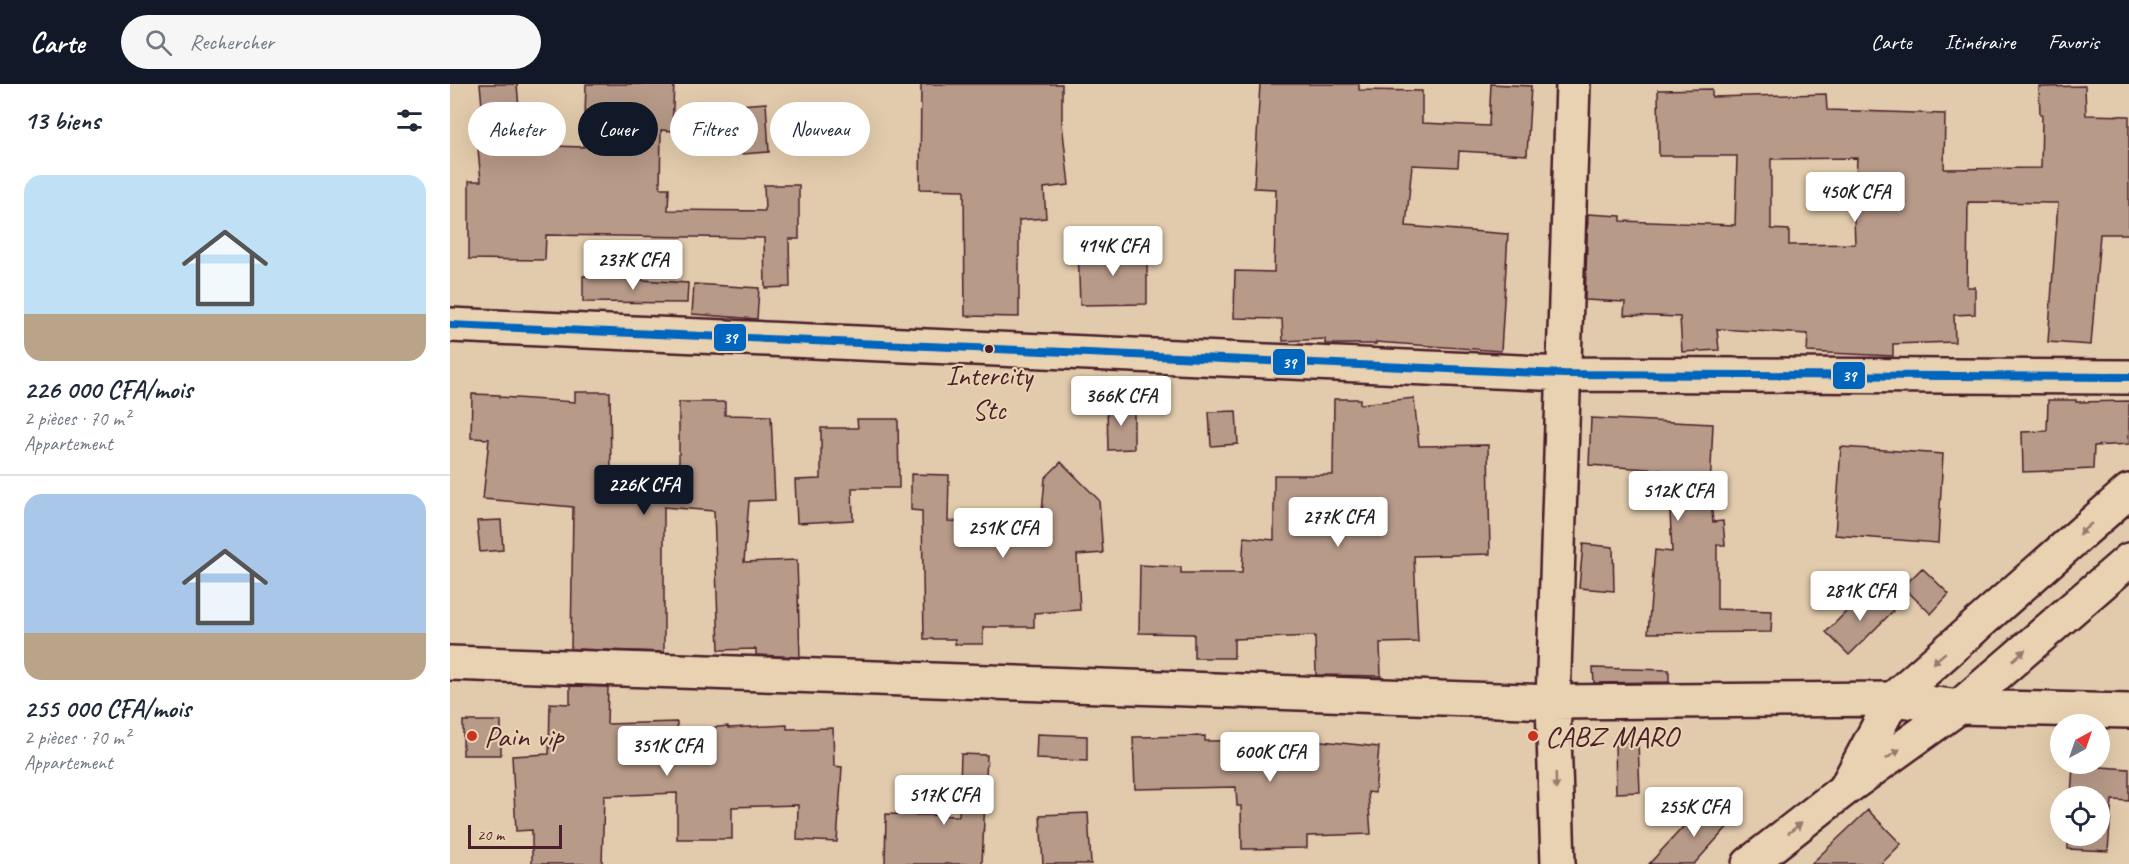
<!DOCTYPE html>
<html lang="fr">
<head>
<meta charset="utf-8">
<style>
  body { margin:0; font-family:Caveat,sans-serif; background:#f6f6f7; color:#1f2937; height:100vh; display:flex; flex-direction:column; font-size:22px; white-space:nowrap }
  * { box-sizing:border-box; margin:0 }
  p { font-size:20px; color:#747a83 }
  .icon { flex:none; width:33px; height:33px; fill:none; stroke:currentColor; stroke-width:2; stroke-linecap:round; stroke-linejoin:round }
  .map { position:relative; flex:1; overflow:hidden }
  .side { display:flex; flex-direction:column; background:#fff; width:450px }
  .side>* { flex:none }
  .banner { position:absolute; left:18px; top:18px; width:570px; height:54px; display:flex; gap:12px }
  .needle { width:39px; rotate:40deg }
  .tools { position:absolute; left:1600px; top:630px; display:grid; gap:12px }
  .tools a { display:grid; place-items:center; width:60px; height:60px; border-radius:50%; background:#fff; box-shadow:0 6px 24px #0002; font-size:30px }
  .scale { position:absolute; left:18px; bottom:15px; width:94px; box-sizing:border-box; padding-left:6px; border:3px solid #4a1f2b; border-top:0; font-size:16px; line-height:21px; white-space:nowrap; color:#4a1f2b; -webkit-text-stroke:4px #e8d2b1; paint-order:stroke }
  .price { position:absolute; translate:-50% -51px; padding:0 14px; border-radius:6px; background:#fff; color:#222; font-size:20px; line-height:39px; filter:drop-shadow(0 2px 3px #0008) }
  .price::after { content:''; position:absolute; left:50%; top:36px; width:18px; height:14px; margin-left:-9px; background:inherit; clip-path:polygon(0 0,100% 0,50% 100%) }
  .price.on { background:#111827; color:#fff }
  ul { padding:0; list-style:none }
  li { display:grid; align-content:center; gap:12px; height:318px; padding:0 24px }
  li+li { border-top:2px solid #e0e1e3 }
  li span { display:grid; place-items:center; height:186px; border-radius:18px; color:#555 }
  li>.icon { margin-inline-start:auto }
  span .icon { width:108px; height:108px; fill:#fffc; stroke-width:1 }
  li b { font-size:26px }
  h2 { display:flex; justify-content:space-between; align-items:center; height:72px; padding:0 24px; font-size:26px }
  .chip { padding:0 21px; border-radius:27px; background:#fff; box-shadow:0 6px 24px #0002; font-size:21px; line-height:54px }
  .chip.on { background:#111827; color:#fff }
  header { display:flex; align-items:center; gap:36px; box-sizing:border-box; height:84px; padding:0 30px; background:#111827; color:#fff }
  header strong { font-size:28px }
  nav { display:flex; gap:33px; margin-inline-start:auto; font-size:21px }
  .search { width:420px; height:54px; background:#f6f6f7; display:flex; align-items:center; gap:15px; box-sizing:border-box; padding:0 21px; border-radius:33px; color:#747a83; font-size:22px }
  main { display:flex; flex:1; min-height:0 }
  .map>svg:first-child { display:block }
</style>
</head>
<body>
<header>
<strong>Carte</strong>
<div class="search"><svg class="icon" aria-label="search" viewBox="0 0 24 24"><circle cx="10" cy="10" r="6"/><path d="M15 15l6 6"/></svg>Rechercher</div>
<nav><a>Carte</a><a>Itinéraire</a><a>Favoris</a></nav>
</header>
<main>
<section class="side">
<h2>13 biens<svg class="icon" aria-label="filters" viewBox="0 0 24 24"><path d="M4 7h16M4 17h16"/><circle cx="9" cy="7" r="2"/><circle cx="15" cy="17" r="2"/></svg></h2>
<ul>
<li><span style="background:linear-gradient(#bfe0f5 75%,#b9a48a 0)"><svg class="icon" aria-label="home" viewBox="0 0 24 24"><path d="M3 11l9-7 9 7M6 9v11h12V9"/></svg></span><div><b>226 000 CFA/mois</b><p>2 pièces · 70 m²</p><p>Appartement</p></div></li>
<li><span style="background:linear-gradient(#a9c7e8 75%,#b9a48a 0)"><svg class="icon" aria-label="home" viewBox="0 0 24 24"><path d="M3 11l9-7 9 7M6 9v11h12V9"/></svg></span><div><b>255 000 CFA/mois</b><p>2 pièces · 70 m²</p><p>Appartement</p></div></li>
</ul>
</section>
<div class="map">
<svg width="1679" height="780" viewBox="0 0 1679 780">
  <rect width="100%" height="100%" fill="#e2cbac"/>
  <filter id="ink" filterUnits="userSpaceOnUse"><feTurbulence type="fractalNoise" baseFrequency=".0167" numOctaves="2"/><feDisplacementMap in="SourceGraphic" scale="12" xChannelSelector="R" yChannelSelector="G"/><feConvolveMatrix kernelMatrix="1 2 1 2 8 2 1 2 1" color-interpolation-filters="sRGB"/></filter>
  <g filter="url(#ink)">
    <path fill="#b79a88" stroke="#4a1f2b" stroke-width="1.5" fill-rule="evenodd" d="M 30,0 L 67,0 L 72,61 L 134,63 L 136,0 L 224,0 L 222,47 L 211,46 L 210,104 L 219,104 L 218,126 L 315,127 L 314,101 L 349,101 L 349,155 L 339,155 L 340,203 L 315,204 L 314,154 L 96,151 L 95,176 L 19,175 L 19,97 L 31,97 L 25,33 L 33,32 Z
      M 471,0 L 612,0 L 612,39 L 619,101 L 594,104 L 596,134 L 569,136 L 569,233 L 515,232 L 514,106 L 470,105 Z
      M 810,0 L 909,0 L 909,6 L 972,7 L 972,39 L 1039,42 L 1041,0 L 1081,2 L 1077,71 L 1009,67 L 1008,83 L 962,81 L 956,142 L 1058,150 L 1051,267 L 926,258 L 926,260 L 875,260 L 875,255 L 833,257 L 832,235 L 784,234 L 785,187 L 824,188 L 826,105 L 804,104 Z
      M 1635,2 L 1636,31 L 1679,32 L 1679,150 L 1650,150 L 1641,261 L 1598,258 L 1608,119 L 1518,118 L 1517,203 L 1525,203 L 1525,230 L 1504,231 L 1505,258 L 1443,260 L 1443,272 L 1357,268 L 1358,250 L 1267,245 L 1269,266 L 1232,268 L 1230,233 L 1174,231 L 1175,218 L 1135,216 L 1138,130 L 1171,132 L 1171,137 L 1285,141 L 1287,72 L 1209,72 L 1208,6 L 1262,5 L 1262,13 L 1376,10 L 1377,26 L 1495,30 L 1494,85 L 1591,84 L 1592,30 L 1590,30 L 1589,3 ZM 1407,74 L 1404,135 L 1405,160 L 1339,161 L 1339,146 L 1321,145 L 1321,75 Z
      M 316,19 L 319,68 L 278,71 L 275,22 Z
      M 628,165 L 697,165 L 697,220 L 630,221 Z
      M 133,192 L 238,199 L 237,219 L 133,218 Z
      M 244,200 L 309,204 L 307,235 L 242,230 Z
      M 125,308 L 160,308 L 161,390 L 225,388 L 226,384 L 229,384 L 229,318 L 275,318 L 275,331 L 321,332 L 325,416 L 299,417 L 294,478 L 347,476 L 350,573 L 306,571 L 306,565 L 269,566 L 264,427 L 214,423 L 214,568 L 121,565 L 123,423 L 33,415 L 39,355 L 21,354 L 22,310 L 50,311 L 50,313 L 125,318 Z
      M 964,314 L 969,362 L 1038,361 L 1040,470 L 964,472 L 968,558 L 930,559 L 931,592 L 866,591 L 865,552 L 784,555 L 784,574 L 744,574 L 744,550 L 689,549 L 690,481 L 731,483 L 731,489 L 792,489 L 794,453 L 824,456 L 824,391 L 883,391 L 884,315 L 910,315 L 910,320 Z
      M 1598,316 L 1626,316 L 1626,318 L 1679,317 L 1679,360 L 1644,362 L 1643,385 L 1573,388 L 1572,348 L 1597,347 Z
      M 657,321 L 684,321 L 684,365 L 658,366 Z
      M 786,327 L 788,360 L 761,362 L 759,328 Z
      M 1141,334 L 1263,340 L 1260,406 L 1263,438 L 1273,437 L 1275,461 L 1267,461 L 1267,525 L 1322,527 L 1321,548 L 1198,549 L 1205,466 L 1222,468 L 1219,407 L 1210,406 L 1212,386 L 1139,381 Z
      M 407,335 L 448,335 L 449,404 L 402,404 L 403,436 L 347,439 L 345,396 L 371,395 L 371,344 L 408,344 Z
      M 1391,363 L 1493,370 L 1488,459 L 1385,451 Z
      M 611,378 L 649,416 L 653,469 L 627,471 L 630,526 L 584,529 L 584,543 L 533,543 L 533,560 L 505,560 L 505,555 L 474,555 L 472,427 L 461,426 L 461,390 L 499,391 L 498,437 L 591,440 L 595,394 Z
      M 51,436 L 53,466 L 30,468 L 27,437 Z
      M 1133,460 L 1163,463 L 1164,507 L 1129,504 Z
      M 1472,484 L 1499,510 L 1481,530 L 1453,503 Z
      M 1420,504 L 1443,527 L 1399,571 L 1376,548 Z
      M 1143,584 L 1219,586 L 1219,598 L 1144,599 Z
      M 120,602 L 158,603 L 157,640 L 227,638 L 227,647 L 278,642 L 278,644 L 337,641 L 337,645 L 383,644 L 384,682 L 392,683 L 387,758 L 347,756 L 348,721 L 282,723 L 282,755 L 227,755 L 227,709 L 154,712 L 152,780 L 82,780 L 82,746 L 66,747 L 62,672 L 99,670 L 100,619 L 120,620 Z
      M 13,637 L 51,637 L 51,671 L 13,671 Z
      M 587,650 L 637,652 L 637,677 L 586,675 Z
      M 755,652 L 755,657 L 862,656 L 929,663 L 925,709 L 918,708 L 921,750 L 857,752 L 857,764 L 792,765 L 791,722 L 787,722 L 786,703 L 685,705 L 683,653 Z
      M 1188,658 L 1190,708 L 1166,709 L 1165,659 Z
      M 511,670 L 537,671 L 532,780 L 435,780 L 436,730 L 509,732 Z
      M 1623,681 L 1679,685 L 1679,717 L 1662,716 L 1658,767 L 1618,765 L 1618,752 L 1650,752 L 1650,712 L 1621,712 Z
      M 1257,717 L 1281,739 L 1244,780 L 1199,780 Z
      M 1418,726 L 1451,760 L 1431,780 L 1361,780 Z
      M 638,729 L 641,780 L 593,780 L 590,731 Z"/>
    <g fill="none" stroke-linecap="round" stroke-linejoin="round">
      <g stroke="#4a1f2b" stroke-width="38">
        <path id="minor" d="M 0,241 L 1114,290 L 1679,293
          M 1443,615 L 1679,407
          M 1103,618 L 1123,0
          M 1509,623 L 1679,476
          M 1509,623 L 1679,627"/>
      </g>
      <g stroke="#4a1f2b" stroke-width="38">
        <path id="primary" d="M 0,579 L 1103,618 L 1443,615 L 1509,623
          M 1103,618 L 1108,780
          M 1399,698 L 1443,615
          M 1299,780 L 1395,705 L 1509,623"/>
      </g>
      <use href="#minor" stroke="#e8d2b1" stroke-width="33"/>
      <use href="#primary" stroke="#e8d2b1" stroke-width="33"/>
      <g stroke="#e8d2b1" stroke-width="12">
        <path id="bus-1" d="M 0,241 L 1114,290 L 1679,293"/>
      </g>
      <use href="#bus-1" stroke="#0065bd" stroke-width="8"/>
    </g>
    <defs><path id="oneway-solid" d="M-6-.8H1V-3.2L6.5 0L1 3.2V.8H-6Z" transform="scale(1.5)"/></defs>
    <g fill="#99786e">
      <use href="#oneway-solid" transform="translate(1635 445) rotate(139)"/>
      <use href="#oneway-solid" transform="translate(1569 571) rotate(-41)"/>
      <use href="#oneway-solid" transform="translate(1489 574) rotate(139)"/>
      <use href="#oneway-solid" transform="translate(1443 670) rotate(-36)"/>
      <use href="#oneway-solid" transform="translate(1106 697) rotate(88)"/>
      <use href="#oneway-solid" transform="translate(1345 744) rotate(-38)"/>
    </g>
  </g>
  <circle fill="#4a1f2b" stroke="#e8d2b1" stroke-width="2" cx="539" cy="265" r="5"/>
  <g fill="#c8321e" stroke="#e8d2b1" stroke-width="2">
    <circle cx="22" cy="652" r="6"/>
    <circle cx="1083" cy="652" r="6"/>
  </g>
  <g text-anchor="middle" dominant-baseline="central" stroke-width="4.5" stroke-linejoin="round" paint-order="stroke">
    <g font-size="28" fill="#4a1f2b" stroke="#e8d2b1">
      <text x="539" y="291">Intercity<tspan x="539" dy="34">Stc</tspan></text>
    </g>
    <g font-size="30" fill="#4a1f2b" stroke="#e8d2b1" text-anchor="start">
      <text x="34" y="652">Pain vip</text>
      <text x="1095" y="652">CABZ MARO</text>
    </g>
  </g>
  <g stroke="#e8d2b1" stroke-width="2">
    <rect x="263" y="239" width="34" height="29" rx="6" fill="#0065bd"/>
    <rect x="822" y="264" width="34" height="28" rx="6" fill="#0065bd"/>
    <rect x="1382" y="277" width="34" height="29" rx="6" fill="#0065bd"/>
  </g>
  <g font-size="16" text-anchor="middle" font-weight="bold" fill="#fff">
    <text x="280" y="259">39</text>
    <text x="839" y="284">39</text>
    <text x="1399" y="297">39</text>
  </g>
</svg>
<div class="tools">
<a><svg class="needle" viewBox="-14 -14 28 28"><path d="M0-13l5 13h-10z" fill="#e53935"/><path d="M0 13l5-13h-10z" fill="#747a83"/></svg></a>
<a><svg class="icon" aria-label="locate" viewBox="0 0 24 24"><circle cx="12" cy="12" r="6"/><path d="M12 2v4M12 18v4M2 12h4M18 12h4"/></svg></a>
</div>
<div class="scale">20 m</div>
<b class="price" style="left:1405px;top:139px">450K CFA</b>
<b class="price" style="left:663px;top:193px">414K CFA</b>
<b class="price" style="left:183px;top:207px">237K CFA</b>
<b class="price" style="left:671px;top:343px">366K CFA</b>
<b class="price on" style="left:194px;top:432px">226K CFA</b>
<b class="price" style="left:1228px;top:438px">512K CFA</b>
<b class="price" style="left:888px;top:464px">277K CFA</b>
<b class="price" style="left:553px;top:475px">251K CFA</b>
<b class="price" style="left:1410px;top:538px">281K CFA</b>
<b class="price" style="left:217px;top:693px">351K CFA</b>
<b class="price" style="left:820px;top:699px">600K CFA</b>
<b class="price" style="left:494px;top:742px">517K CFA</b>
<b class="price" style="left:1244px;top:754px">255K CFA</b>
<div class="banner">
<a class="chip">Acheter</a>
<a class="chip on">Louer</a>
<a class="chip">Filtres</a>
<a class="chip">Nouveau</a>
</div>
</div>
</main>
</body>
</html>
